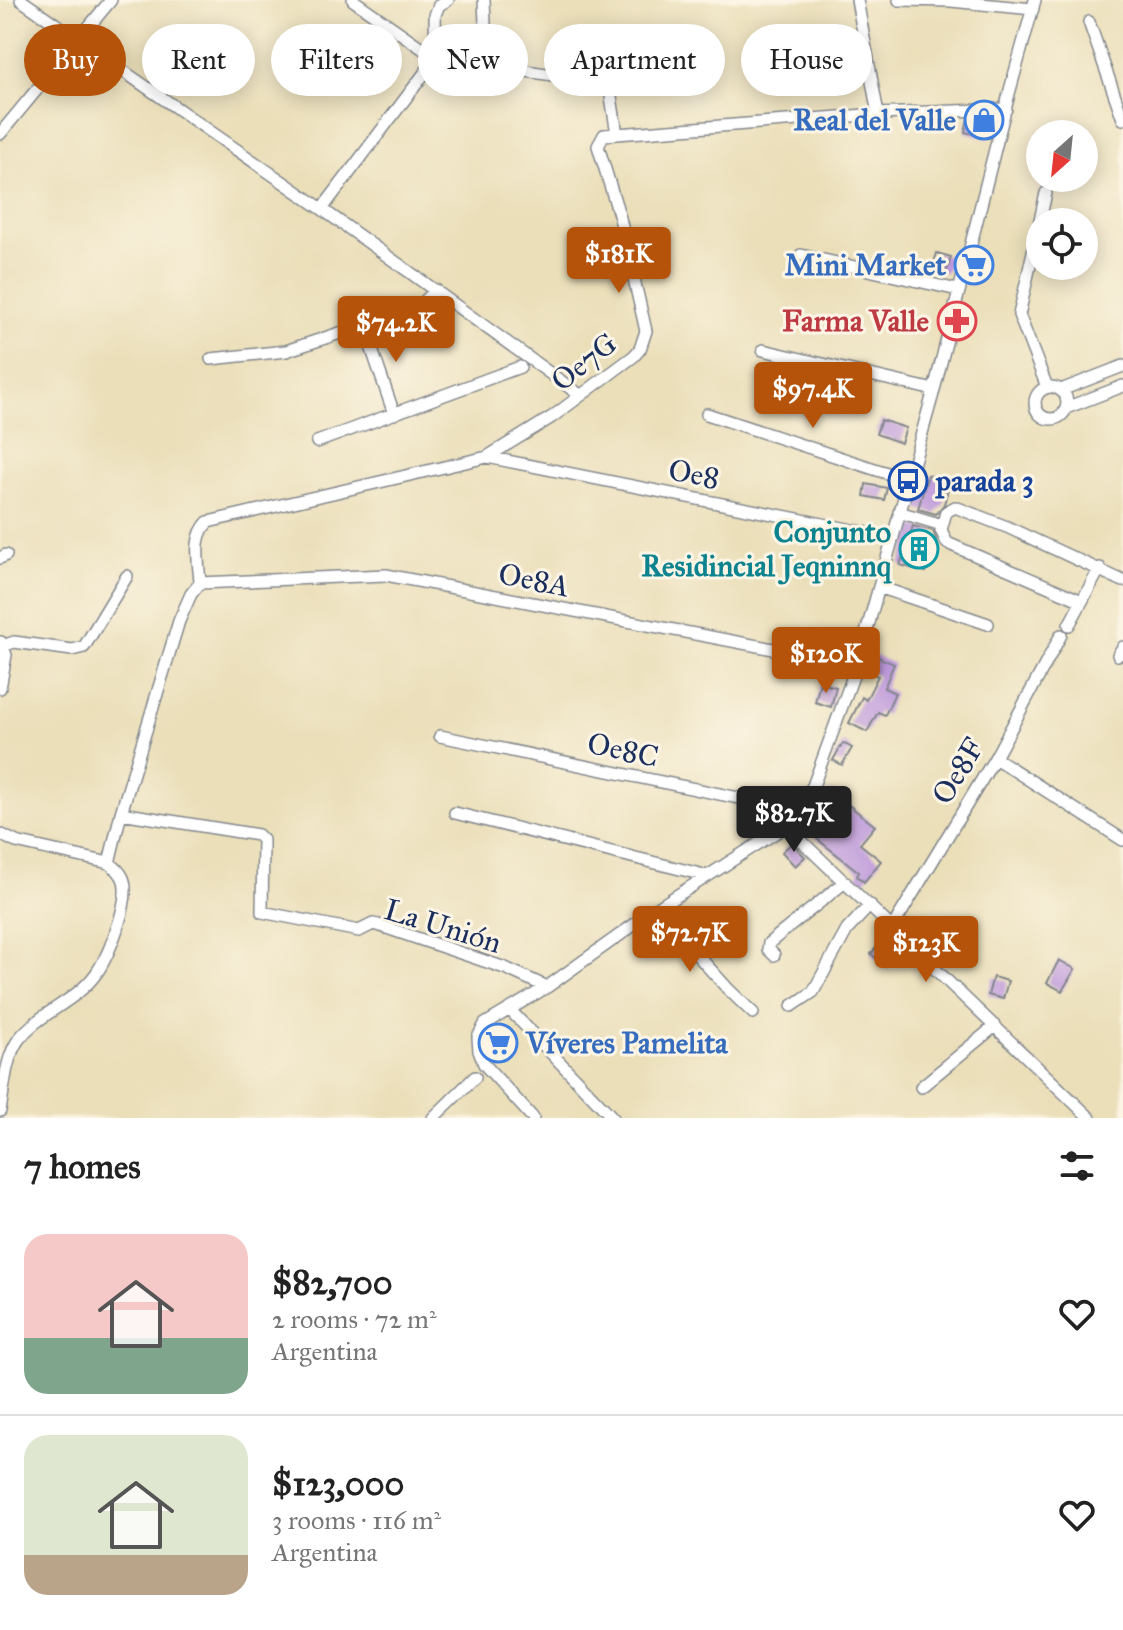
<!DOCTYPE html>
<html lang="en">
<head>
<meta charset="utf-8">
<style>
  body { margin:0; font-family:"IM FELL Great Primer",serif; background:#f2f2f2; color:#222; height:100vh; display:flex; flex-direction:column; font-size:30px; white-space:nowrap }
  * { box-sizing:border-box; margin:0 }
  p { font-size:26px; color:#767676 }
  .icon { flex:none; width:44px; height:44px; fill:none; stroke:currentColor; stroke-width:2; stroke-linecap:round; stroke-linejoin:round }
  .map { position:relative; height:1118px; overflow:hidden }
  .sheet { display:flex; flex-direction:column; background:#fff; flex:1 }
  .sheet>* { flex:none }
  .banner { position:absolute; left:24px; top:24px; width:1076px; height:72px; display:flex; gap:16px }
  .needle { width:52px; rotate:207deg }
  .buttons { position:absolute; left:1026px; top:120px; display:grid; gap:16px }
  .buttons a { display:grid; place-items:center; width:72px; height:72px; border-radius:50%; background:#fff; box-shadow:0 4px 20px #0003; font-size:40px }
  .price { position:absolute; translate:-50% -68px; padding:0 18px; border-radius:8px; background:#b45309; color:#fff; font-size:26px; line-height:52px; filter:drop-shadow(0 2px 4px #0008) }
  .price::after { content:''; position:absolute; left:50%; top:48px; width:24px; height:18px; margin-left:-12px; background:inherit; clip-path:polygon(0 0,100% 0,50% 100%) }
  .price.selected { background:#222; color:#fff }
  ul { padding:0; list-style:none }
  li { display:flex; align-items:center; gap:24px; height:200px; padding:0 24px }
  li+li { border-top:2px solid #e0e0e0 }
  li span { display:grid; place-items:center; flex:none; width:224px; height:160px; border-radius:24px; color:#555 }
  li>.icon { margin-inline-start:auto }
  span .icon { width:96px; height:96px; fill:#fffc; stroke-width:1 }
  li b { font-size:34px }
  h2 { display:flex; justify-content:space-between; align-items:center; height:96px; padding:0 24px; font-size:34px }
  .pill { padding:0 28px; border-radius:36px; background:#fff; box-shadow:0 4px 20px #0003; font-size:28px; line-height:72px }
  .pill.selected { background:#b45309; color:#fff }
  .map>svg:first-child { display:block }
</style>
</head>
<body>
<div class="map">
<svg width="1123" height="1118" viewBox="0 0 1123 1118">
  <rect width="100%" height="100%" fill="#fcf5e5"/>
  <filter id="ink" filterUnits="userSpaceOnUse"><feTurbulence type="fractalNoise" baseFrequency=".0125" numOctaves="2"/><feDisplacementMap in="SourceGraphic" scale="16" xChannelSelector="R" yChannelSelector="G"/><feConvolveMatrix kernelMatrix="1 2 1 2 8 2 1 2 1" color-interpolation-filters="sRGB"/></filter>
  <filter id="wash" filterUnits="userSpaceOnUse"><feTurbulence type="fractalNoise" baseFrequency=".006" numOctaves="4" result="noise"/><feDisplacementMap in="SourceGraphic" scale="32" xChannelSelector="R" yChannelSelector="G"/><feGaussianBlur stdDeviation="1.8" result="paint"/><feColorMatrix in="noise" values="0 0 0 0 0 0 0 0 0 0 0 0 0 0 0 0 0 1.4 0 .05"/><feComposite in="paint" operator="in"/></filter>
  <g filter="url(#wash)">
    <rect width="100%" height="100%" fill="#ebdfba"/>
    <g id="blocks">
      <path fill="#bd98db" d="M 968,119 L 993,123 L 989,138 L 965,132 Z
        M 937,253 L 951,257 L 946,273 L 932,269 Z
        M 881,420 L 906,428 L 901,443 L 876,434 Z
        M 928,475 L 950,482 L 944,504 L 936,514 L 918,509 Z
        M 866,484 L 887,488 L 884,500 L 864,496 Z
        M 913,526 L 933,531 L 936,539 L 926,572 L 900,565 Z
        M 871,654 L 894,664 L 884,688 L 895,693 L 885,715 L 878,712 L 867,732 L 849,723 L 862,697 L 866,700 L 878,676 L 864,670 Z
        M 820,683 L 836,687 L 831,707 L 815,702 Z
        M 843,743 L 852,748 L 842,765 L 833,760 Z
        M 831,791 L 875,826 L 860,844 L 881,861 L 864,882 L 857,876 L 859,872 L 802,827 Z
        M 792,843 L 805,857 L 795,866 L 782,852 Z
        M 880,943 L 895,956 L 885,966 L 871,954 Z
        M 1059,960 L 1075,969 L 1062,991 L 1047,983 Z
        M 993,977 L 1008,981 L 1003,999 L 988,995 Z"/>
    </g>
  </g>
  <g filter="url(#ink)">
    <use href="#blocks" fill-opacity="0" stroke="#83878c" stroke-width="2"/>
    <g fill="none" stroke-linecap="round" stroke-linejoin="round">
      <g stroke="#83878c" stroke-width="14">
        <path id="street" d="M 21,0 L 322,209 L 580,395
          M 353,0 L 436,58 L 560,76
          M 484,0 L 485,24
          M 857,0 L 878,114
          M 899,0 L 951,1 L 1033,9
          M 1089,22 L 1123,119
          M 0,134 L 111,0
          M 617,134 L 608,78 L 614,73 L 654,66 L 657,63 L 653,44
          M 1046,193 L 1019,315 L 1047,387
          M 322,209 L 436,58 L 435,15 L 439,5 L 448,0
          M 801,255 L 958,290
          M 364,326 L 394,414
          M 763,350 L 934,390
          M 211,359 L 286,351 L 400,313 L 422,304 L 436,290
          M1035 403a16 16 0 1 1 32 0a16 16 0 1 1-32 0Z
          M 1061,390 L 1123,366
          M 1066,408 L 1123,386
          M 707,414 L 908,480
          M 317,442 L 520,367
          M 487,457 L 893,538
          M 899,512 L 942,525
          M 0,558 L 6,555
          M 200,583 C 199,562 192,538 208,522 L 487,457 L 552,417 L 634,356 L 640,349 L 646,331 L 620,218 L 598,146 L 604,135 L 878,114 L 1006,109
          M 200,583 L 386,575 L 857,665
          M 879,587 L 988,624
          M 1082,601 L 947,543 L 941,530 L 946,512 L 955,507 L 1007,527 L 1123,581
          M 1069,625 L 1100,568
          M 0,647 L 14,642 L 72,650 L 84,647 L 127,576
          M 1118,655 L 1123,647
          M 0,688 L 6,655 L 1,642
          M 440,736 L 796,810
          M 995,758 L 1123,840
          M 121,813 L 179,621 L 191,594 L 200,583
          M 455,813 L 708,876
          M 786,826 L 1090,1118
          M 0,834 L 16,842 L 109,863 C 116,868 122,873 124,881 C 130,903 108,958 95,975 C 75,1002 39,1013 19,1039 C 5,1058 4,1089 0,1111
          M 109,863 L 121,813 L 258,835 L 263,840 L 262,912 L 359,931 L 373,924 L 378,925 L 505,968 L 547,987
          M 656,909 L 728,989 L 753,1013
          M 892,928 L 995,758 L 1061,635
          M 774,955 L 768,949 L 769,943 L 845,882
          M 792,1006 L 813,992 L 847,930 L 870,905
          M 509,1009 L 613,1118
          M 921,1087 L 995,1026
          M 433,1118 L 475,1077
          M 533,1118 L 484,1064 L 479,1051 L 478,1037 L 485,1024 L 547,987 L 656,909 L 786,826 L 813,786 L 857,665 L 879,587 L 934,390 L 1010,90 L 1035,0"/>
      </g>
      <use href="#street" stroke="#fff" stroke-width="11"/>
    </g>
  </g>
  <defs>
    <g id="shop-ring" transform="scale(2)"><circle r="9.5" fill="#fcf5e5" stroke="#3f7fe0" stroke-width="1.5"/><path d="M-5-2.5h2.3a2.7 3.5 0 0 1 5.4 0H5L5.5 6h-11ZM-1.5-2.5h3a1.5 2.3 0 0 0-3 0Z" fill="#3f7fe0"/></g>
    <g id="supermarket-ring" transform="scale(2)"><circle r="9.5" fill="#fcf5e5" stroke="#3f7fe0" stroke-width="1.5"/><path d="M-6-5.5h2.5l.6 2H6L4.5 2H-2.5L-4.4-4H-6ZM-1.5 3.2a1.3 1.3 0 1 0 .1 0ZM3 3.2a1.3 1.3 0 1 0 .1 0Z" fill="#3f7fe0"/></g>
    <g id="pharmacy-ring" transform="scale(2)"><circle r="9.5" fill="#fcf5e5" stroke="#e0444e" stroke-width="1.5"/><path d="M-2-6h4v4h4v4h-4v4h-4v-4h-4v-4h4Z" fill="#e0444e"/></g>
    <g id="bus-ring" transform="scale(2)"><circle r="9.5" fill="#fcf5e5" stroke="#1a4fb4" stroke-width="1.5"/><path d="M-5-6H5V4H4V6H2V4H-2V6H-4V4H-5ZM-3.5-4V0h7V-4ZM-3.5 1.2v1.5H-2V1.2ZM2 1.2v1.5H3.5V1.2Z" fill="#1a4fb4"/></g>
    <g id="building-ring" transform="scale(2)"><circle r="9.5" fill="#fcf5e5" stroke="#0f9aa8" stroke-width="1.5"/><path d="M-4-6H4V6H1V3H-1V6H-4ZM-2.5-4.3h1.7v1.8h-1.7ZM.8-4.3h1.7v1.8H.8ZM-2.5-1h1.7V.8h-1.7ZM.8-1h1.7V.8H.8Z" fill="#0f9aa8"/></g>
  </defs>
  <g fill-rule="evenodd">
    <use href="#shop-ring" x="984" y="120"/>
    <use href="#supermarket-ring" x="974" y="265"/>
    <use href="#pharmacy-ring" x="957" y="321"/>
    <use href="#bus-ring" x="908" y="481"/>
    <use href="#building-ring" x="919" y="549"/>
    <use href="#supermarket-ring" x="498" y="1043"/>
  </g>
  <g text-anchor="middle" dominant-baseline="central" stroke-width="6" stroke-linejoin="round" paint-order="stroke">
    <g font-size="30" font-weight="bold" fill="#366cbe" stroke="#fcf5e5" text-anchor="end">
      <text x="956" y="120">Real del Valle</text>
      <text x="946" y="265">Mini Market</text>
      <text x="526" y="1043" text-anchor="start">Víveres Pamelita</text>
    </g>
    <g font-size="30" font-weight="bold" fill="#be3a42" stroke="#fcf5e5" text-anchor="end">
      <text x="929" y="321">Farma Valle</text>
    </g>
    <g font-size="30" fill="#1b2f5e" stroke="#fcf5e5">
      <text transform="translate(584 362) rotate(-38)">Oe7G</text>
      <text transform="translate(694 474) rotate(11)">Oe8</text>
      <text transform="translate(534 580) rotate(11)">Oe8A</text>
      <text transform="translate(623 750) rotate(12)">Oe8C</text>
      <text transform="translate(958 771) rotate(-59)">Oe8F</text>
      <text transform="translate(443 926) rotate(17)">La Unión</text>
    </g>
    <g font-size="30" font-weight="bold" fill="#164399" stroke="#fcf5e5" text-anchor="start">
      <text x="936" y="481">parada 3</text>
    </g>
    <g font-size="30" font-weight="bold" fill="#0d838f" stroke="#fcf5e5" text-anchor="end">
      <text x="891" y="532">Conjunto<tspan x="891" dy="34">Residincial Jeqninnq</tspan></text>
    </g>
  </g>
</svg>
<div class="buttons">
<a><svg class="needle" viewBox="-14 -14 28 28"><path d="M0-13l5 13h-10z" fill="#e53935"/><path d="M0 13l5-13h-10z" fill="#767676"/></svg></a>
<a><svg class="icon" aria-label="locate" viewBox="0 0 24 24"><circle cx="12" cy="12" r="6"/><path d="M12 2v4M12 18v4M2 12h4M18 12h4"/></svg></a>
</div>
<b class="price" style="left:619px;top:295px">$181K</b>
<b class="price" style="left:396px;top:364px">$74.2K</b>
<b class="price" style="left:813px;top:430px">$97.4K</b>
<b class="price" style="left:826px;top:695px">$120K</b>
<b class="price selected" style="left:794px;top:854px">$82.7K</b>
<b class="price" style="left:690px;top:974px">$72.7K</b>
<b class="price" style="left:926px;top:984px">$123K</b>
<div class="banner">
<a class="pill selected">Buy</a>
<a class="pill">Rent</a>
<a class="pill">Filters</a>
<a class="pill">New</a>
<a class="pill">Apartment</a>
<a class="pill">House</a>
</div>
</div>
<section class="sheet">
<h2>7 homes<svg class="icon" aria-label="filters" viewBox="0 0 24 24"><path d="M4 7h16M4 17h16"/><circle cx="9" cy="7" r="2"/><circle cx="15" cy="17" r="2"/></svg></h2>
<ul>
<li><span style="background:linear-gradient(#f6c9c9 65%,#7fa58c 0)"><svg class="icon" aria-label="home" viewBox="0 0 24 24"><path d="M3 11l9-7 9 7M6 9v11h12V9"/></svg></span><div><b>$82,700</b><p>2 rooms · 72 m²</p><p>Argentina</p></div><svg class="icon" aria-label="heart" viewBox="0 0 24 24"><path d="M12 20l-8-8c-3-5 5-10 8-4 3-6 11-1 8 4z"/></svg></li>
<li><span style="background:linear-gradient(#dfe7d0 75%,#b9a48a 0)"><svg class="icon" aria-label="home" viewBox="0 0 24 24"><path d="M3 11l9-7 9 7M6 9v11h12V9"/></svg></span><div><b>$123,000</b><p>3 rooms · 116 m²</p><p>Argentina</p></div><svg class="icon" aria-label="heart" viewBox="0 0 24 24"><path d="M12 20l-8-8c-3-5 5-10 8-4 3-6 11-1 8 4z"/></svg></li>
</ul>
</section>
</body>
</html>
